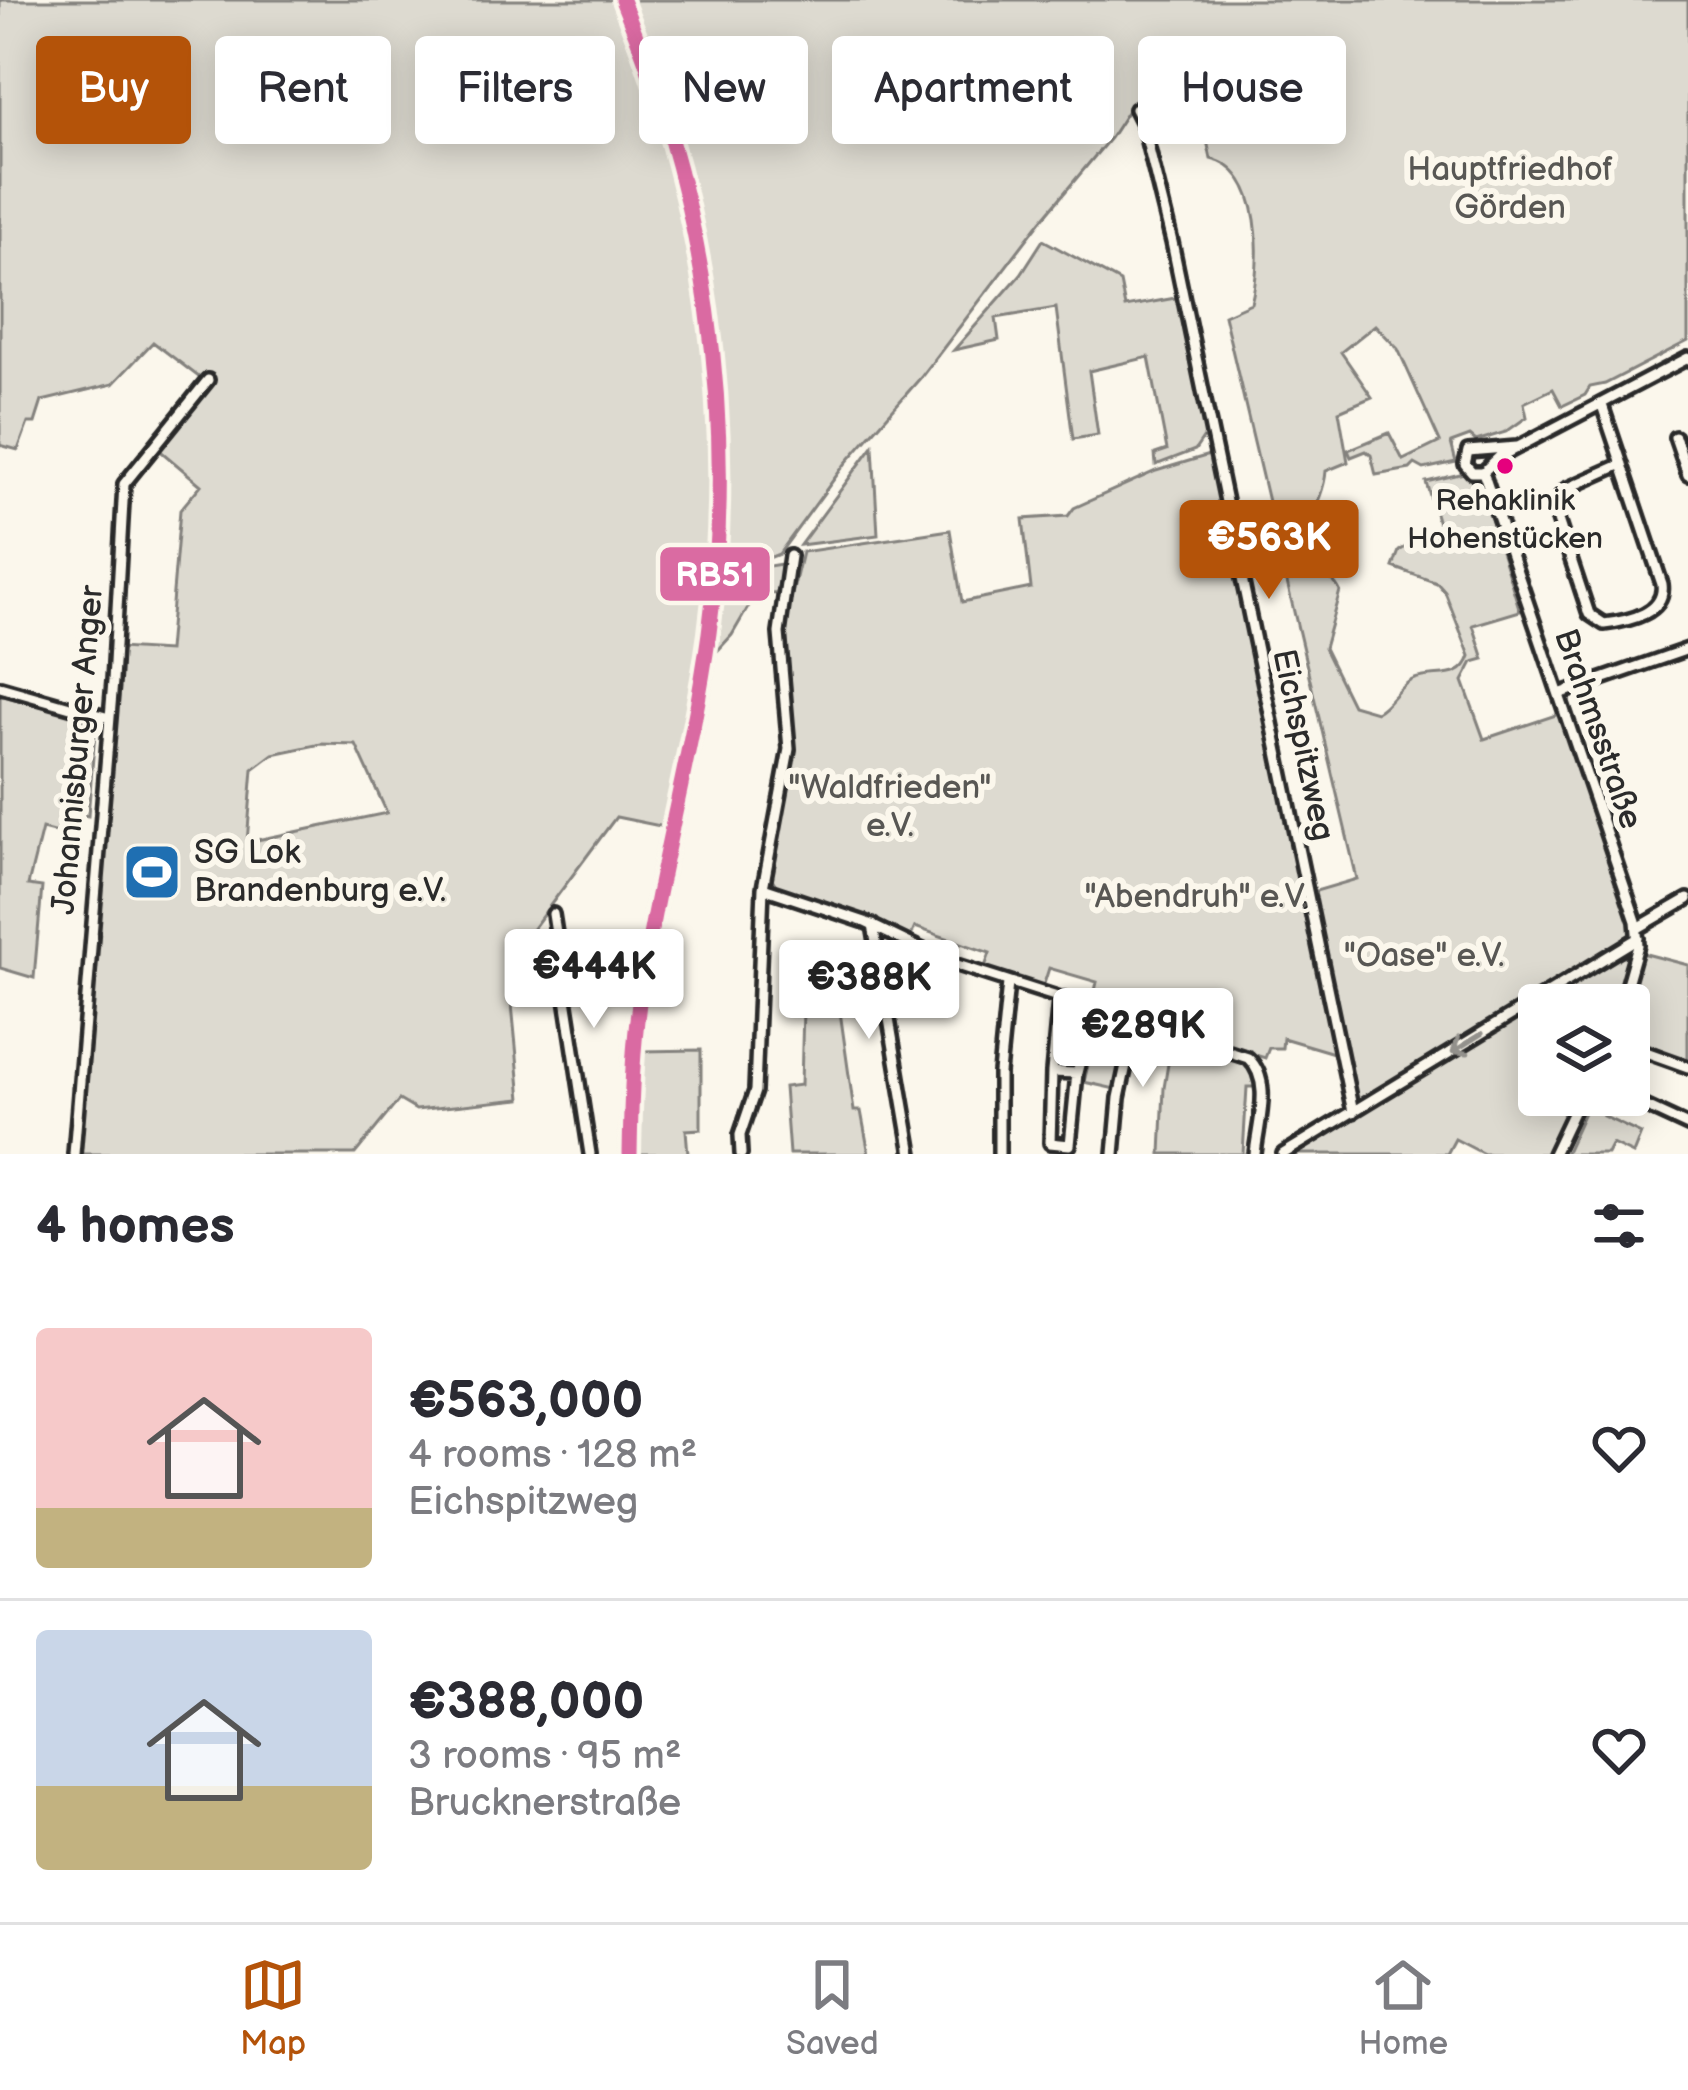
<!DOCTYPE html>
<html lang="en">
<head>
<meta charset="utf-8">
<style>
  body { margin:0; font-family:"Balsamiq Sans",sans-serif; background:#f7f7f7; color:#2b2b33; height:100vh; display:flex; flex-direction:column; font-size:45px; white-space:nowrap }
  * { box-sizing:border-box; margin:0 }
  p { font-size:39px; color:#7c7c81 }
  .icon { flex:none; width:66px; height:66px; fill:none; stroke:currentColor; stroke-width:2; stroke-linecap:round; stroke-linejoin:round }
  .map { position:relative; height:1154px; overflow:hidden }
  .sheet { display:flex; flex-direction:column; background:#fff; flex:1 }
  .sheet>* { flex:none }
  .top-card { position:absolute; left:36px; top:36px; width:1617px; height:108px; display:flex; gap:24px }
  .buttons { position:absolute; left:1518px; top:984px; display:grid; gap:24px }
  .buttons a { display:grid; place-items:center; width:132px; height:132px; border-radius:12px; background:#fff; box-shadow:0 6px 30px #0003; font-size:60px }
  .price { position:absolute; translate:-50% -102px; padding:0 27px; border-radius:12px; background:#fff; color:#222; font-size:39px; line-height:78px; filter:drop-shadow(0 3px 6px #0008) }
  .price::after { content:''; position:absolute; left:50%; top:72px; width:36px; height:27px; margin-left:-18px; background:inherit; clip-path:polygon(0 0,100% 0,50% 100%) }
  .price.active { background:#b45309; color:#fff }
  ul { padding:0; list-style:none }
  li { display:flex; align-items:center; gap:36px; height:300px; padding:0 36px }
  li+li { border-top:3px solid #e1e1e2 }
  li span { display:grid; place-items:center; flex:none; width:336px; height:240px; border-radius:12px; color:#555 }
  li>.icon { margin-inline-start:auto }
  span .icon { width:144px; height:144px; fill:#fffc; stroke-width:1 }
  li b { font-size:51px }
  h2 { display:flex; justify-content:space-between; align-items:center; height:144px; padding:0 36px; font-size:51px }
  .pill { padding:0 42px; border-radius:12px; background:#fff; box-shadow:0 6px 30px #0003; font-size:42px; line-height:108px }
  .pill.active { background:#b45309; color:#fff }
  .menu { display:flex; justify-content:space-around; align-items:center; height:168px; border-top:3px solid #e1e1e2; background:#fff; font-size:33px; color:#7c7c81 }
  .menu a { display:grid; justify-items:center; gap:6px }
  .menu .active { color:#b45309 }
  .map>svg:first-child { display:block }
</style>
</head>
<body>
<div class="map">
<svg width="1688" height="1154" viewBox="0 0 1688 1154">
  <rect width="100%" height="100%" fill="#fbf7ec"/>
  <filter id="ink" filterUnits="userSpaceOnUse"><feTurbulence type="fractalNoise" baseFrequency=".00833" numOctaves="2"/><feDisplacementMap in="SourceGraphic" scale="24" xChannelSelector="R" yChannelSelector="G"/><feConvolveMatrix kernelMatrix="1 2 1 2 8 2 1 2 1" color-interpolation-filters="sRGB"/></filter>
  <g filter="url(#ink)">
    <path fill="#dddad0" stroke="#84827e" stroke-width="3" fill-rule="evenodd" d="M 0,0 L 619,0 L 672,144 L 698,260 L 710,353 L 717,524 L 703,641 L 665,827 L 616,817 L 508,962 L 521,1099 L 416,1110 L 399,1100 L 355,1154 L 78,1154 L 119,648 L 168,651 L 180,510 L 201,485 L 157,448 L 208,384 L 153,342 L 113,384 L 42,401 L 35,423 L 28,423 L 18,450 L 0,445 ZM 321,744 L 356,745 L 387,813 L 247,842 L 253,769 L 273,754 Z
      M 625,0 L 1688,0 L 1688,341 L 1605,384 L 1590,387 L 1585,395 L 1562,406 L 1553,389 L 1524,403 L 1527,417 L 1506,432 L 1476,441 L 1470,436 L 1451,443 L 1456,462 L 1424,469 L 1415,464 L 1410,469 L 1376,475 L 1371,455 L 1366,451 L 1351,457 L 1348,450 L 1389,433 L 1403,460 L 1440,442 L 1398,349 L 1375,325 L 1341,352 L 1372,397 L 1339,411 L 1348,462 L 1326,471 C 1324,499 1305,523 1296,551 C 1309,567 1332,574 1340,591 L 1324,648 L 1352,705 L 1376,712 C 1391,704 1397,687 1412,680 C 1434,670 1461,684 1470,656 L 1445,592 L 1437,583 L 1393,567 L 1399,551 L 1439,527 L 1426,482 L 1464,473 L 1479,480 L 1520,611 L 1473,625 L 1484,659 L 1473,662 L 1463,681 L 1484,739 L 1562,713 L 1632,929 L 1629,938 L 1354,1107 L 1309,893 L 1357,879 L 1224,315 L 1251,303 C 1262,262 1264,170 1211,159 L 1203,122 L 1181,126 L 1166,75 L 1142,104 L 1136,98 L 1110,138 L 1040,222 L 922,376 L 845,464 L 779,554 L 756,563 L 720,568 C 733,374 697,179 625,0 Z
      M 1043,240 L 1120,282 L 1125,307 L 1181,297 L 1208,431 L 1195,450 L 1156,465 L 1155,454 L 1167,450 L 1149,357 L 1089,371 L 1098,435 L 1073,439 L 1056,308 L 996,318 L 999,340 L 954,350 L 1021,274 Z
      M 873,446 L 878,535 L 800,545 Z
      M 1209,455 L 1214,459 L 1337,1054 L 1283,1038 L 1282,1048 L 1269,1048 L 1265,1058 L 1201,1038 L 1207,1016 L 1138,994 L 1130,1016 L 1092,1004 L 1097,982 L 1049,968 L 1042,990 L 953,958 L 985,967 L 990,953 L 915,927 L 909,941 L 870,919 L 778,888 L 770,876 L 792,753 L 783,633 L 802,552 L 950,530 L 962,602 L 1031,588 L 1023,519 L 1068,516 L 1074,508 L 1156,471 Z
      M 781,564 L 781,585 L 776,594 L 757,592 L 732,635 L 709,660 L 719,574 Z
      M 0,695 L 96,721 L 88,816 L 67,812 L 61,834 L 42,829 L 28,885 L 42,887 L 34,978 L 0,968 Z
      M 787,947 L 826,952 L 820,972 L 835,976 L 854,1111 L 861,1111 L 869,1154 L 789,1154 L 784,1087 L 801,1085 L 803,1009 L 782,1008 Z
      M 1642,953 L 1688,965 L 1688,1062 L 1629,1035 L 1628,1005 Z
      M 1617,956 L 1628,956 L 1617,1005 L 1539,1005 L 1539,1095 L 1576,1095 L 1548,1154 L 1484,1154 L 1455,1139 L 1447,1154 L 1290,1154 Z
      M 1099,1018 L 1129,1027 L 1115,1089 L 1084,1082 Z
      M 1172,1040 L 1249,1061 L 1255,1087 L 1247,1087 L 1243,1154 L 1161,1154 L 1164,1088 Z
      M 701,1050 L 701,1129 L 686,1130 L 688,1154 L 637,1154 L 641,1051 Z
      M 1592,1095 L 1610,1100 L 1603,1116 L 1641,1134 L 1633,1154 L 1612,1144 L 1607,1154 L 1565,1154 Z"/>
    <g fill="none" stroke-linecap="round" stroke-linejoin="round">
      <g stroke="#2b2b2b" stroke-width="18">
        <path id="minor" d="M 1135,109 L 1143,125 L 1172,242 L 1353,1112
          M 1602,405 L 1662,584 C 1666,613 1629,621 1604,624 L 1589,614 L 1553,505 L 1566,489 L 1622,464
          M 1675,437 L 1688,475
          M 1483,472 L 1636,921 L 1638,945 L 1621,1005
          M 1483,472 L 1499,457 L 1688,358
          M 1483,472 L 1472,472 L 1465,464 L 1468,451 L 1517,447
          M 0,687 L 109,718
          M 1559,694 L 1688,649
          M 763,888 L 865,922 L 948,962 L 1248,1058 C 1273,1081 1258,1123 1255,1154
          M 553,914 L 590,1154
          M 873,925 L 912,1154
          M 1638,928 L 1688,899
          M 1059,1000 L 1052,1072 L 1077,1073 L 1090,1022
          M 1629,1046 L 1688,1067
          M 1052,1072 L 1050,1143 L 1070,1145 L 1077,1073
          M 1621,1095 L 1688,1126
          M 74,1154 L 113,681 L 124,484 L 208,380
          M 741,1154 L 740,1135 L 755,1091 L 763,888 L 789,749 L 779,633 L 790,556
          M 999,1154 L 999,1073 L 1008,983
          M 1114,1154 L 1119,1098 L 1135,1023
          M 1283,1154 L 1638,938
          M 1553,1154 L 1581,1095"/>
      </g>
      <use href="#minor" stroke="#fbf7ec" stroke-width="9"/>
      <g stroke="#fbf7ec" stroke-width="24">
        <path id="rail-1" d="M 622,0 C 705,200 738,417 709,633 C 693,750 660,865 642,982 C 633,1039 631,1096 630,1154"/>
      </g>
      <use href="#rail-1" stroke="#da6ba2" stroke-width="15"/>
    </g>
    <defs><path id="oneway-shaft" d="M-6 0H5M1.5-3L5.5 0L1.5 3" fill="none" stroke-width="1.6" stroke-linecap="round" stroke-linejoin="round" transform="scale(3)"/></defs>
    <use stroke="#93918c" href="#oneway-shaft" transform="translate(1467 1043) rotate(148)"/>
  </g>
  <defs>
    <g id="stadium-square" transform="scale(3)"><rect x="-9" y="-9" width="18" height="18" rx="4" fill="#1f6fb2" stroke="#fbf7ec"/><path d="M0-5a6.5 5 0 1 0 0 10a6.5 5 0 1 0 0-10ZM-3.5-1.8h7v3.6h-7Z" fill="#fff"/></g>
  </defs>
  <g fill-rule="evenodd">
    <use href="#stadium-square" x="152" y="872"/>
  </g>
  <circle fill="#e5007d" stroke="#fbf7ec" stroke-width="4.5" cx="1505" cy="466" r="10"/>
  <g text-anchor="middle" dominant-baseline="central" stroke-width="12" stroke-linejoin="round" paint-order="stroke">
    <g font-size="30" fill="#2b2b2b" stroke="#fbf7ec">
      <text x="1505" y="501">Rehaklinik<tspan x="1505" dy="38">Hohenstücken</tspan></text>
    </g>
    <g font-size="33" fill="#585754" stroke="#fbf7ec">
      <text x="1510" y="170">Hauptfriedhof<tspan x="1510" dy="38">Görden</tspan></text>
      <text x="890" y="788">"Waldfrieden"<tspan x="890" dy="38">e.V.</tspan></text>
      <text x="1196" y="897">"Abendruh" e.V.</text>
      <text x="1424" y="956">"Oase" e.V.</text>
    </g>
    <g font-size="33" fill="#2b2b2b" stroke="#fbf7ec">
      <text transform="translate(1598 729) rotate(71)">Brahmsstraße</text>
      <text transform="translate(1303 745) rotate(78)">Eichspitzweg</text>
      <text transform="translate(78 750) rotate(-85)">Johannisburger Anger</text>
    </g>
    <g font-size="33" fill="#2b2b2b" stroke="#fbf7ec" text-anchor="start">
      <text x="194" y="853">SG Lok<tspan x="194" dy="38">Brandenburg e.V.</tspan></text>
    </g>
  </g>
  <rect stroke="#fbf7ec" stroke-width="4.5" x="658" y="545" width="114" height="58" rx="12" fill="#da6ba2"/>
  <g font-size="33" text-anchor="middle" font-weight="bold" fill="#fff">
    <text x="715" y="586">RB51</text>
  </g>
</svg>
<div class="buttons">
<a><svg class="icon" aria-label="layers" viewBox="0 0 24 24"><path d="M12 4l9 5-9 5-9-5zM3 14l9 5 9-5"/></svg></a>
</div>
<b class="price active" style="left:1269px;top:602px">€563K</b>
<b class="price" style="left:594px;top:1031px">€444K</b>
<b class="price" style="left:869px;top:1042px">€388K</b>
<b class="price" style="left:1143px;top:1090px">€289K</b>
<div class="top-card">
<a class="pill active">Buy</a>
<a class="pill">Rent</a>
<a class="pill">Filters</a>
<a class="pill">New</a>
<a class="pill">Apartment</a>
<a class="pill">House</a>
</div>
</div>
<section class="sheet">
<h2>4 homes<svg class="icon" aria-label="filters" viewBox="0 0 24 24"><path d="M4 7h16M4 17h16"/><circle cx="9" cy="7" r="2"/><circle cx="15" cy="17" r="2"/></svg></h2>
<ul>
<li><span style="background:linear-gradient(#f6c9c9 75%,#c2b280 0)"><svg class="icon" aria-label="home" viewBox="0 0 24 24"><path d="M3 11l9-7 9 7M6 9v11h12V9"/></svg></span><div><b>€563,000</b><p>4 rooms · 128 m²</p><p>Eichspitzweg</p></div><svg class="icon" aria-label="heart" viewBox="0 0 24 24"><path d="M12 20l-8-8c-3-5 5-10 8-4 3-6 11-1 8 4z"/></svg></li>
<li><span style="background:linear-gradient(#c9d6e8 65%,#c2b280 0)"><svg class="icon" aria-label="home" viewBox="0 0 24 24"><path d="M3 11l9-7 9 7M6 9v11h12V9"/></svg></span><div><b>€388,000</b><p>3 rooms · 95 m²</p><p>Brucknerstraße</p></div><svg class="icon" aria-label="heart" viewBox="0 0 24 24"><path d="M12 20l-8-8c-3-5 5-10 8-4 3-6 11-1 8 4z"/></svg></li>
</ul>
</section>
<nav class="menu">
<a class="active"><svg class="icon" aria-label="map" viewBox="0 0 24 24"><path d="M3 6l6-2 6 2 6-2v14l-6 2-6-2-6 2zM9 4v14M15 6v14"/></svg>Map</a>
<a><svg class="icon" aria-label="saved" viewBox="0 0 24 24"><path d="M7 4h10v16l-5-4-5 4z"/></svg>Saved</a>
<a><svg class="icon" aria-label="home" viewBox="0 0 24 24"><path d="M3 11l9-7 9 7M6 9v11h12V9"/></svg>Home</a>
</nav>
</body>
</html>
